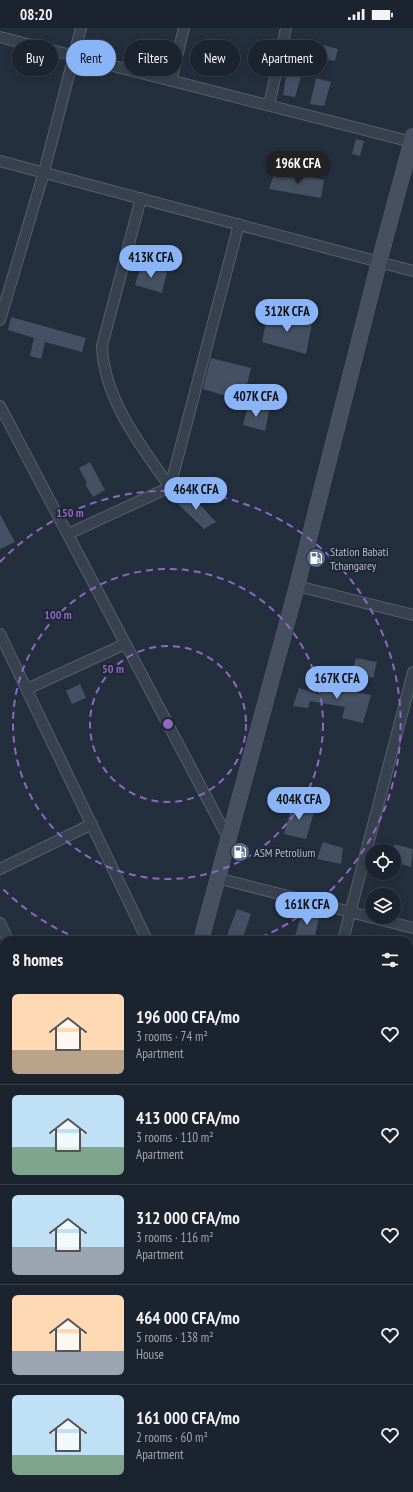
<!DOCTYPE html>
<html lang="en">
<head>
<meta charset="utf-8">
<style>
  body { margin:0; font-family:"PT Sans Narrow",sans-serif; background:#242b36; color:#f1f3f6; height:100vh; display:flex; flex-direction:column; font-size:15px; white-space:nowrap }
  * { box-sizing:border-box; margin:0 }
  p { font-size:13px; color:#a0a4aa }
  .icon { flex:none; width:22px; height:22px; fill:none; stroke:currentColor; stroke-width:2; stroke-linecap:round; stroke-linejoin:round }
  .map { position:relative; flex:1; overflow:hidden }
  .details { position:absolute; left:0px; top:908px; width:413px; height:556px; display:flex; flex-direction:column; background:#1b232e; border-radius:12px 12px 0 0; box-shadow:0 2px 10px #0003,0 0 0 1px #39404a }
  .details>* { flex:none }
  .top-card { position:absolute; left:12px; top:12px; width:389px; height:36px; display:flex; gap:8px }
  .tools { position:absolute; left:365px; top:816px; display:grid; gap:8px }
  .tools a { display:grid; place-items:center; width:36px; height:36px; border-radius:50%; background:#1b232e; box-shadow:0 2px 10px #0003,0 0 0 1px #39404a; font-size:20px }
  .price { position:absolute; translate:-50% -34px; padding:0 9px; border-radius:14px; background:#8ab4f8; color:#111; font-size:13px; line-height:26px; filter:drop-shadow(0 1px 2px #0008) }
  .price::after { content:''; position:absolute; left:50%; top:24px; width:12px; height:9px; margin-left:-6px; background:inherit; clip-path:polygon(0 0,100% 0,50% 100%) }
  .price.on { background:#222; color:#fff }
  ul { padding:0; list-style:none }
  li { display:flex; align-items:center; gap:12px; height:100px; padding:0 12px }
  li+li { border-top:1px solid #39404a }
  li span { display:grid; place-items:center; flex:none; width:112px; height:80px; border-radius:6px; color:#555 }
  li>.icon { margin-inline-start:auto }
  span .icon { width:48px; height:48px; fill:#fffc; stroke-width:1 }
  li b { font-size:17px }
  h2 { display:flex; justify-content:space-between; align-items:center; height:48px; padding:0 12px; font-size:17px }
  .chip { padding:0 14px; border-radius:18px; background:#1b232e; box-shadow:0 2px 10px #0003,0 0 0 1px #39404a; font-size:14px; line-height:36px }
  .chip.on { background:#8ab4f8; color:#111 }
  .status { display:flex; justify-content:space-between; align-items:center; height:28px; padding:0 20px; background:#1b232e; direction:ltr }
  .status svg { height:11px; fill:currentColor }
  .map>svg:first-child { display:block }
</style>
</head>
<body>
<div class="status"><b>08:20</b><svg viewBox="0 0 49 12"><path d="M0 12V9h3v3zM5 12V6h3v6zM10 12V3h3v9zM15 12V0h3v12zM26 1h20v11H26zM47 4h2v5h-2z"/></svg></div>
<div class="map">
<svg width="413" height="1464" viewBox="0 0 413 1464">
  <rect width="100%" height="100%" fill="#242f3e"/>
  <path fill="#455162" d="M 323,17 L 338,21 L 335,33 L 320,30 Z
    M 287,43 L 302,45 L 295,69 L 283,67 Z
    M 316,50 L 331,54 L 324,78 L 310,76 Z
    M 356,111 L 364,113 L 360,128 L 352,126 Z
    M 275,143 L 303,152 L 304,147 L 324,152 L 321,170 L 269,161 Z
    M 141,237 L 167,244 L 162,265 L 135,257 Z
    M 268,284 L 312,295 L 306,326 L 262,314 Z
    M 11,289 L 86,310 L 82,324 L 45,314 L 41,331 L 30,328 L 34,310 L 8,302 Z
    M 211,330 L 251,340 L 243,373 L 203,361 Z
    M 248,378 L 269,383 L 265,403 L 243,397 Z
    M 90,434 L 105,462 L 93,469 L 85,456 L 87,455 L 79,440 Z
    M 187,463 L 216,494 L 204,501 L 177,475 Z
    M 0,486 L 15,514 L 0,521 Z
    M 356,630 L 377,634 L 373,650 L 352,644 Z
    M 324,653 L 346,657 L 345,662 L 371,667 L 363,695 L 342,690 L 345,679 L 310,673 L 308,680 L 293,678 L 299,660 L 321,667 Z
    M 80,656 L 86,670 L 72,676 L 66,663 Z
    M 293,774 L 315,781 L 306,811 L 284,806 Z
    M 323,814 L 343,820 L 341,836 L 317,831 Z
    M 394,816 L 413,821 L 411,839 L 394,834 Z
    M 237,881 L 251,886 L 242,912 L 226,910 Z
    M 303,881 L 320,885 L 314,912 L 294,912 Z"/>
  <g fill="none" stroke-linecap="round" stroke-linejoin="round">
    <g stroke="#565f6c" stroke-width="12">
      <path id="street" d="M 0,9 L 412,114
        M 171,53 L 184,0
        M 269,77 L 286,0
        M 0,133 L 413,243
        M 141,170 L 102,318 C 104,371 140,417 170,459
        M 0,292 L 44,144 L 81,0
        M 0,378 L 228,810
        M 68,506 L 170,459 L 239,196
        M 297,558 L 413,587
        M 0,606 L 147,912
        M 27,661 L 125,616
        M 0,841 L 92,796
        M 217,850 L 413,900
        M 0,895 L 8,912
        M 343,912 L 413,644
        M 0,961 L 4,959
        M 409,1030 L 413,1015
        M 0,1066 L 4,1048
        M 409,1191 L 413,1190
        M 0,1298 L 4,1300
        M 409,1319 L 413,1330
        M 409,1396 L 413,1394
        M 0,1426 L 4,1428
        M 192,1460 L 194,1464
        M 267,1464 L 275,1460"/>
    </g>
    <g stroke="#565f6c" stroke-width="16">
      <path id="secondary" d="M 201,912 L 297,558 L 379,234 L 413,108
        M 24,1464 L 26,1460
        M 41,1464 L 43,1460"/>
    </g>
    <use href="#street" stroke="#38414e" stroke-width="10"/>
    <use href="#secondary" stroke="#465061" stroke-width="15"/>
  </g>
  <g fill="none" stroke="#9266c3" stroke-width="2" stroke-dasharray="7 5">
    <circle cx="168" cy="696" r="78"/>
    <circle cx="168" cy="696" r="155"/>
    <path d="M79 911A233 233 0 0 1 0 858M0 534A233 233 0 1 1 257 911"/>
  </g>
  <defs>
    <g id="fuel-disc" transform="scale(1)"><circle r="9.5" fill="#5c6f8a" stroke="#1d2633"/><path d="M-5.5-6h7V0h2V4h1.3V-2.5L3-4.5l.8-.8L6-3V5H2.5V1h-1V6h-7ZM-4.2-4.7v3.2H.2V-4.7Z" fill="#fff"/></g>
  </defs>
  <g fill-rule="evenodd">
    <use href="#fuel-disc" x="316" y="530"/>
    <use href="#fuel-disc" x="240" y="824"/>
  </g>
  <g text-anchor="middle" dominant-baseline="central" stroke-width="3.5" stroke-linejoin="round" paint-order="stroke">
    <g font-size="12" fill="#b4bcc9" stroke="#1d2633" text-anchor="start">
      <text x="330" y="523">Station Babati<tspan x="330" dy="14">Tchangarey</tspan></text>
      <text x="254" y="824">ASM Petrolium</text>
    </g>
  </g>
  <circle cx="168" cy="696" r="6" fill="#9266c3" stroke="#1d2633" stroke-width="2"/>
  <g font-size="12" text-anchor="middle" font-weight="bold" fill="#9266c3" stroke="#1d2633" stroke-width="3.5" stroke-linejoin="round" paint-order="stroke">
    <text x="70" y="489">150 m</text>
    <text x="58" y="591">100 m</text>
    <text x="113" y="645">50 m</text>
  </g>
</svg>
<div class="tools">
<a><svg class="icon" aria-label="locate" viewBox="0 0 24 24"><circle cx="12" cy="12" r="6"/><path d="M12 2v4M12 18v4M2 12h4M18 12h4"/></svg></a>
<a><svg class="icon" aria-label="layers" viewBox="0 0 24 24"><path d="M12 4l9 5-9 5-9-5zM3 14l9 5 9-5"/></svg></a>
</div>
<b class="price on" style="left:298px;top:157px">196K CFA</b>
<b class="price" style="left:151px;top:251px">413K CFA</b>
<b class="price" style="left:287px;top:305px">312K CFA</b>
<b class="price" style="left:256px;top:390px">407K CFA</b>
<b class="price" style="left:196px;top:483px">464K CFA</b>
<b class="price" style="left:337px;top:672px">167K CFA</b>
<b class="price" style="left:299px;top:793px">404K CFA</b>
<b class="price" style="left:307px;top:898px">161K CFA</b>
<div class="top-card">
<a class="chip">Buy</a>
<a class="chip on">Rent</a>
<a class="chip">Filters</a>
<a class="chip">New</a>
<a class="chip">Apartment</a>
</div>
<section class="details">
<h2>8 homes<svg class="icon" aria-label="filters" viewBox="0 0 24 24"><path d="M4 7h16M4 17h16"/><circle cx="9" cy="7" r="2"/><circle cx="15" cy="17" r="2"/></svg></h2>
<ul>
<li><span style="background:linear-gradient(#ffd9b3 70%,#b9a48a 0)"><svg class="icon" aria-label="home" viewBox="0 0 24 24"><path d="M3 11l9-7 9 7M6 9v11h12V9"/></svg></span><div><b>196 000 CFA/mo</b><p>3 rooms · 74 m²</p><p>Apartment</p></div><svg class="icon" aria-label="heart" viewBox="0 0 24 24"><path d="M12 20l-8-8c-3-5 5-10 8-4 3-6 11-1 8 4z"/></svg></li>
<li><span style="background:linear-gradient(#bfe0f5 65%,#7fa58c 0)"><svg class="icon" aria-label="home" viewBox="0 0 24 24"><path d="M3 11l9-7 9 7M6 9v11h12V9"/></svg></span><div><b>413 000 CFA/mo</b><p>3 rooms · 110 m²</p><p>Apartment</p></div><svg class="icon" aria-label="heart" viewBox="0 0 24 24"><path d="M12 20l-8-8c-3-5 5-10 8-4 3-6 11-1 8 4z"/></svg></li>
<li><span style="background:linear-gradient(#bfe0f5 65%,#9aa5b1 0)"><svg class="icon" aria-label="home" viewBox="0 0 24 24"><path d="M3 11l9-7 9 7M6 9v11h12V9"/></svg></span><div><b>312 000 CFA/mo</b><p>3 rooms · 116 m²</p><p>Apartment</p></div><svg class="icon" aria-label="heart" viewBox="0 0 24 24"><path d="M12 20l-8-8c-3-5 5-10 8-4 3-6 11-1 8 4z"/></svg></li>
<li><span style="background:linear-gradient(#ffd9b3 70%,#9aa5b1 0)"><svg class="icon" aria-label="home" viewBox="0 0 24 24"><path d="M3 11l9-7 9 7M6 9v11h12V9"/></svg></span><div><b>464 000 CFA/mo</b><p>5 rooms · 138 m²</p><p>House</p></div><svg class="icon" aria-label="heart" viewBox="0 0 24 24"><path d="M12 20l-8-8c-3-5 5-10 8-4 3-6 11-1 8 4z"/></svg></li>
<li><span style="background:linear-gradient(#bfe0f5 75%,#7fa58c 0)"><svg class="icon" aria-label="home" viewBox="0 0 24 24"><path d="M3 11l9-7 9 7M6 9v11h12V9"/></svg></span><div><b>161 000 CFA/mo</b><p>2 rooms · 60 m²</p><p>Apartment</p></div><svg class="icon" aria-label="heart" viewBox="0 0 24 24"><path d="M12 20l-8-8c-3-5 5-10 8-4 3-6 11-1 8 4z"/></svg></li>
</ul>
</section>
</div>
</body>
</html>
